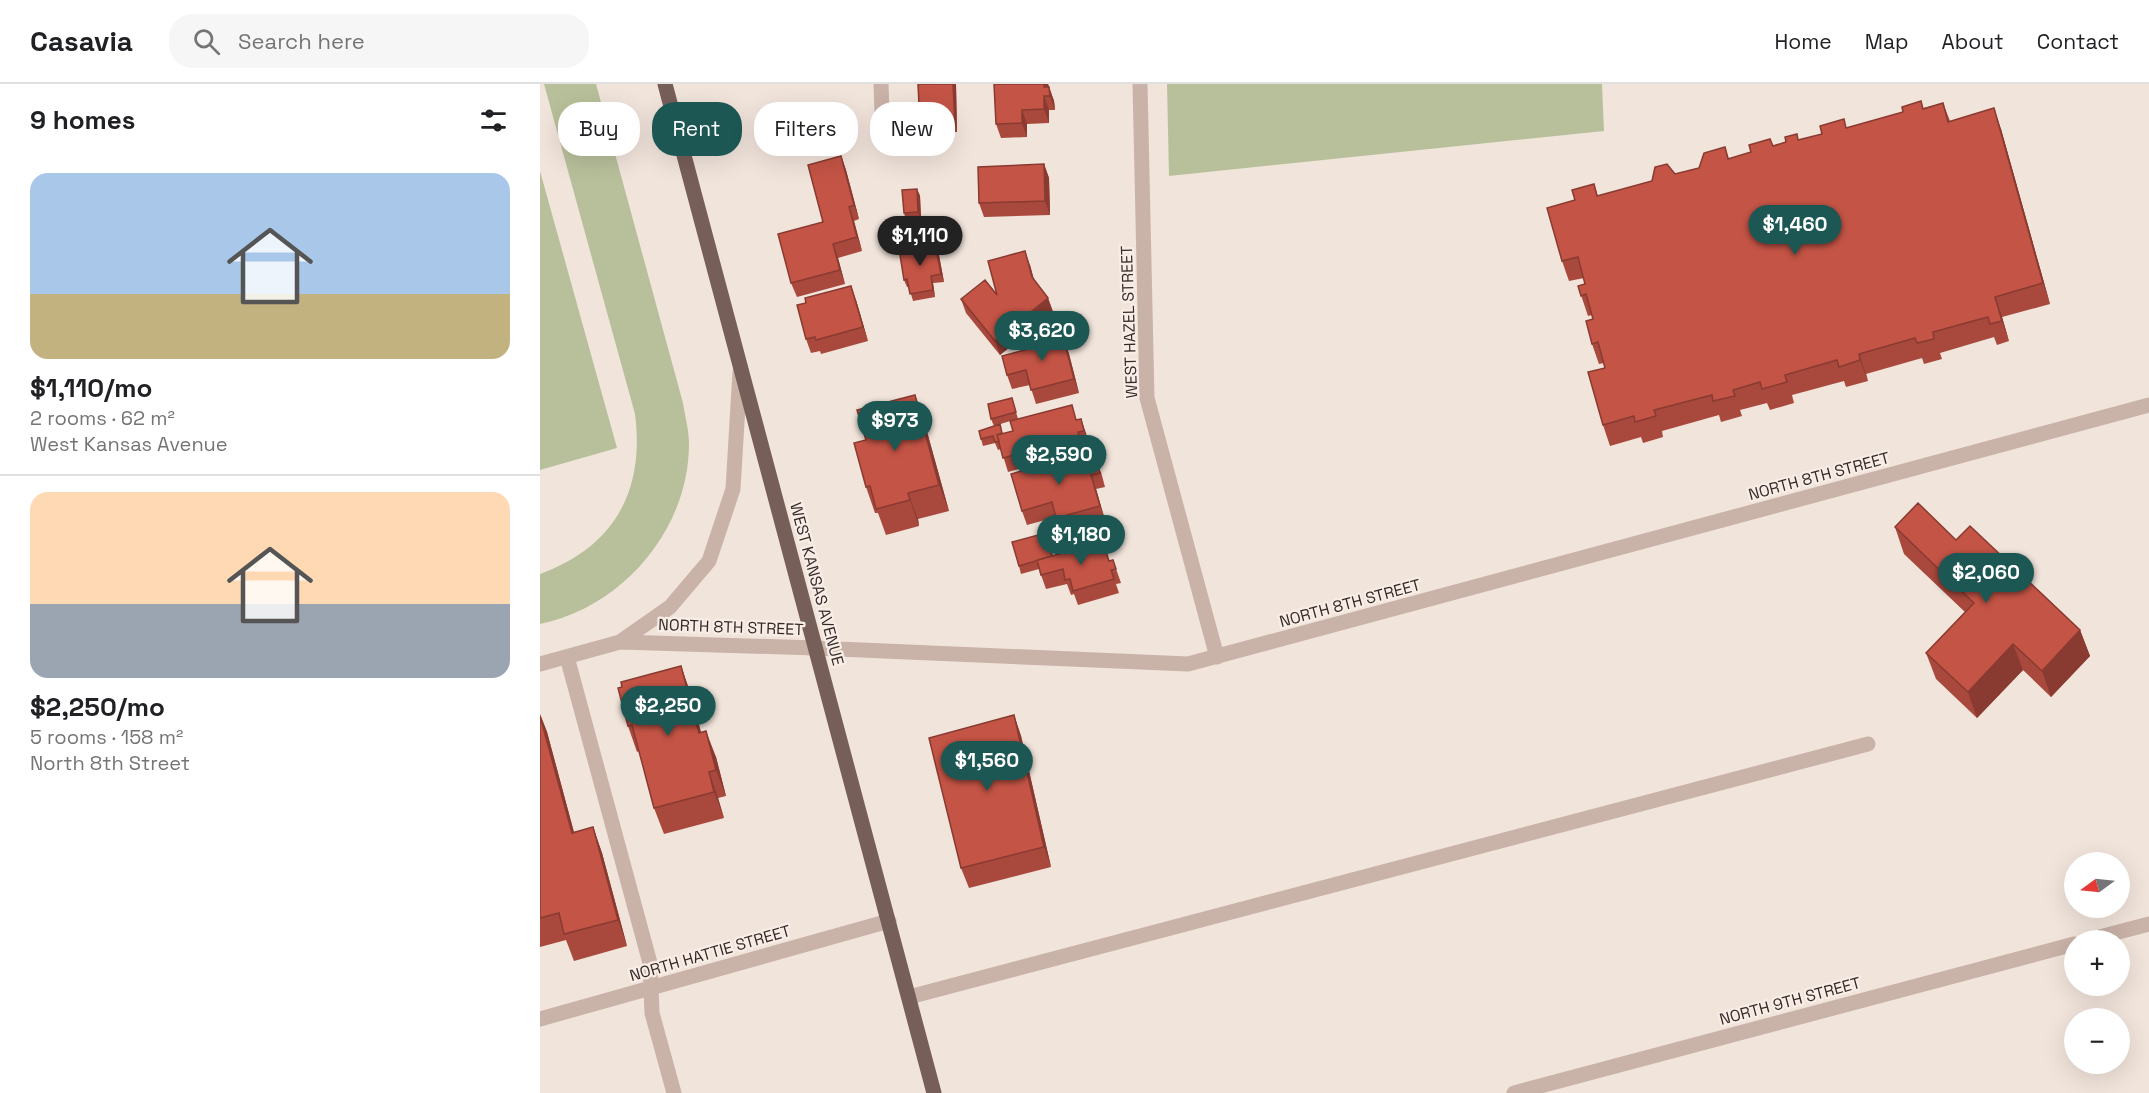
<!DOCTYPE html>
<html lang="en">
<head>
<meta charset="utf-8">
<style>
  body { margin:0; font-family:"Space Grotesk",sans-serif; background:#f6f6f6; color:#202124; height:100vh; display:flex; flex-direction:column; font-size:22px; white-space:nowrap }
  * { box-sizing:border-box; margin:0 }
  p { font-size:20px; color:#757577 }
  .icon { flex:none; width:33px; height:33px; fill:none; stroke:currentColor; stroke-width:2; stroke-linecap:round; stroke-linejoin:round }
  .map { position:relative; flex:1; overflow:hidden }
  .side { display:flex; flex-direction:column; background:#fff; width:540px }
  .side>* { flex:none }
  .banner { position:absolute; left:18px; top:18px; width:570px; height:54px; display:flex; gap:12px }
  .needle { width:39px; rotate:255deg }
  .controls { position:absolute; left:1524px; top:768px; display:grid; gap:12px }
  .controls a { display:grid; place-items:center; width:66px; height:66px; border-radius:50%; background:#fff; box-shadow:0 6px 24px #0002; font-size:30px }
  .price { position:absolute; translate:-50% -51px; padding:0 14px; border-radius:21px; background:#1d5753; color:#fff; font-size:20px; line-height:39px; filter:drop-shadow(0 2px 3px #0008) }
  .price::after { content:''; position:absolute; left:50%; top:36px; width:18px; height:14px; margin-left:-9px; background:inherit; clip-path:polygon(0 0,100% 0,50% 100%) }
  .price.on { background:#222; color:#fff }
  ul { padding:0; list-style:none }
  li { display:grid; align-content:center; gap:12px; height:318px; padding:0 30px }
  li+li { border-top:2px solid #e0e0e0 }
  li span { display:grid; place-items:center; height:186px; border-radius:18px; color:#555 }
  li>.icon { margin-inline-start:auto }
  span .icon { width:108px; height:108px; fill:#fffc; stroke-width:1 }
  li b { font-size:26px }
  h2 { display:flex; justify-content:space-between; align-items:center; height:72px; padding:0 30px; font-size:26px }
  .pill { padding:0 21px; border-radius:24px; background:#fff; box-shadow:0 6px 24px #0002; font-size:21px; line-height:54px }
  .pill.on { background:#1d5753; color:#fff }
  header { display:flex; align-items:center; gap:36px; box-sizing:border-box; height:84px; padding:0 30px; background:#fff; border-bottom:2px solid #e0e0e0 }
  header strong { font-size:28px }
  nav { display:flex; gap:33px; margin-inline-start:auto; font-size:21px }
  .search { width:420px; height:54px; background:#f6f6f6; display:flex; align-items:center; gap:15px; box-sizing:border-box; padding:0 21px; border-radius:24px; color:#757577; font-size:22px }
  main { display:flex; flex:1; min-height:0 }
  .map>svg:first-child { display:block }
</style>
</head>
<body>
<header>
<strong>Casavia</strong>
<div class="search"><svg class="icon" aria-label="search" viewBox="0 0 24 24"><circle cx="10" cy="10" r="6"/><path d="M15 15l6 6"/></svg>Search here</div>
<nav><a>Home</a><a>Map</a><a>About</a><a>Contact</a></nav>
</header>
<main>
<section class="side">
<h2>9 homes<svg class="icon" aria-label="filters" viewBox="0 0 24 24"><path d="M4 7h16M4 17h16"/><circle cx="9" cy="7" r="2"/><circle cx="15" cy="17" r="2"/></svg></h2>
<ul>
<li><span style="background:linear-gradient(#a9c7e8 65%,#c2b280 0)"><svg class="icon" aria-label="home" viewBox="0 0 24 24"><path d="M3 11l9-7 9 7M6 9v11h12V9"/></svg></span><div><b>$1,110/mo</b><p>2 rooms · 62 m²</p><p>West Kansas Avenue</p></div></li>
<li><span style="background:linear-gradient(#ffd9b3 60%,#9aa5b1 0)"><svg class="icon" aria-label="home" viewBox="0 0 24 24"><path d="M3 11l9-7 9 7M6 9v11h12V9"/></svg></span><div><b>$2,250/mo</b><p>5 rooms · 158 m²</p><p>North 8th Street</p></div></li>
</ul>
</section>
<div class="map">
<svg width="1609" height="1009" viewBox="0 0 1609 1009">
  <rect width="100%" height="100%" fill="#f1e4db"/>
  <path fill="#b8c09b" d="M 4,0 L 56,0 L 143,319 C 145,332 149,346 149,360 C 149,445 83,523 0,540 L 0,490 C 74,463 105,407 95,330 Z
    M 627,0 L 1062,0 L 1064,47 L 629,92 Z
    M 0,87 L 77,364 L 0,386 Z"/>
  <g fill="none" stroke-linecap="round" stroke-linejoin="round">
    <path stroke="#c9b2a7" stroke-width="15" d="M 341,0 L 342,29
      M 600,0 L 607,314 L 677,573
      M 80,558 L 130,523 L 169,477 L 193,405 L 200,288
      M 27,573 L 110,879 L 112,929 L 134,1009
      M 0,580 L 80,558 L 275,564 L 648,580 L 1609,321
      M 1548,856 L 1609,840
      M 369,913 L 1328,660
      M 0,935 L 349,837
      M 974,1009 L 1534,860"/>
    <path stroke="#775f59" stroke-width="15" d="M 125,0 L 394,1009"/>
  </g>
  <path fill="#a9483c" d="M 378,0 L 416,0 L 417,48 L 383,49 L 380,42 Z
    M 454,0 L 508,0 L 514,17 L 515,26 L 509,26 L 509,39 L 487,40 L 487,53 L 461,54 L 456,40 Z
    M 1403,19 L 1410,37 L 1461,45 L 1510,220 L 1462,233 L 1469,257 L 1457,261 L 1454,253 L 1400,269 L 1402,275 L 1384,280 L 1382,274 L 1326,290 L 1328,297 L 1306,303 L 1304,297 L 1252,311 L 1254,319 L 1230,326 L 1227,319 L 1200,326 L 1202,332 L 1181,338 L 1179,331 L 1122,347 L 1123,353 L 1103,359 L 1101,353 L 1070,362 L 1063,341 L 1065,284 L 1064,279 L 1059,280 L 1052,260 L 1053,235 L 1052,231 L 1048,232 L 1038,202 L 1045,200 L 1044,194 L 1029,197 L 1022,177 L 1035,116 L 1054,100 L 1058,112 L 1135,90 L 1159,84 L 1185,63 L 1189,75 L 1233,62 L 1259,56 Z
    M 301,72 L 306,86 L 319,135 L 314,137 L 322,167 L 298,174 L 305,200 L 257,213 L 251,199 L 283,138 Z
    M 504,80 L 509,94 L 510,131 L 444,133 L 439,119 Z
    M 377,105 L 380,112 L 381,135 L 366,136 L 364,129 Z
    M 395,159 L 398,166 L 404,198 L 393,199 L 395,213 L 373,217 L 369,203 L 367,203 L 364,196 Z
    M 490,181 L 494,196 L 508,214 L 513,228 L 460,271 L 426,229 L 421,215 L 457,211 Z
    M 316,216 L 328,257 L 281,270 L 280,267 L 271,269 L 266,255 Z
    M 524,256 L 529,270 L 539,309 L 496,320 L 490,301 L 472,305 L 467,291 L 520,257 Z
    M 375,311 L 384,337 L 409,427 L 378,435 L 379,442 L 346,451 L 338,429 L 335,429 L 326,403 L 326,356 Z
    M 472,314 L 478,335 L 537,336 L 541,335 L 549,361 L 543,362 L 548,377 L 561,388 L 565,403 L 556,405 L 565,436 L 522,448 L 516,433 L 487,441 L 482,427 L 483,387 L 482,384 L 468,388 L 461,365 L 458,366 L 455,359 L 443,362 L 441,355 L 473,347 L 470,337 L 454,342 L 451,335 Z
    M 1355,443 L 1416,456 L 1540,546 L 1550,572 L 1511,613 L 1483,586 L 1437,634 L 1396,595 L 1386,569 L 1425,528 L 1364,470 Z
    M 506,449 L 513,472 L 570,477 L 573,476 L 581,499 L 576,500 L 579,509 L 538,521 L 534,510 L 531,511 L 527,500 L 506,505 L 499,485 L 481,490 L 479,482 Z
    M 141,582 L 150,608 L 161,648 L 176,673 L 186,712 L 178,714 L 184,734 L 124,750 L 114,724 L 99,667 L 97,668 L 88,642 L 82,603 Z
    M 0,630 L 7,648 L 34,748 L 53,743 L 62,769 L 87,862 L 34,877 L 26,856 L 0,863 Z
    M 474,631 L 481,652 L 511,783 L 429,804 L 421,784 Z"/>
  <path fill="#893b31" d="M 413,0 L 416,0 L 417,48 L 415,41 Z
    M 504,0 L 508,0 L 514,17 L 515,26 L 510,12 L 504,3 Z
    M 504,12 L 509,26 L 509,39 L 504,25 Z
    M 1454,24 L 1461,45 L 1510,220 L 1503,199 Z
    M 482,26 L 487,40 L 487,53 L 482,39 Z
    M 301,72 L 306,86 L 319,135 L 314,121 Z
    M 504,80 L 509,94 L 510,131 L 505,117 Z
    M 377,105 L 380,112 L 381,135 L 378,128 Z
    M 309,123 L 314,137 L 322,167 L 317,153 Z
    M 395,159 L 398,166 L 404,198 L 401,190 Z
    M 293,160 L 298,174 L 305,200 L 300,186 Z
    M 485,167 L 490,181 L 497,207 L 492,193 Z
    M 391,192 L 393,199 L 395,213 L 393,206 Z
    M 311,202 L 316,216 L 328,257 L 323,243 Z
    M 1455,213 L 1462,233 L 1469,257 L 1462,237 Z
    M 508,214 L 513,228 L 460,271 L 455,257 Z
    M 524,256 L 529,270 L 539,309 L 534,295 Z
    M 1319,270 L 1326,290 L 1328,297 L 1320,276 Z
    M 375,311 L 384,337 L 409,427 L 399,401 Z
    M 541,335 L 546,349 L 549,361 L 544,347 Z
    M 538,348 L 543,362 L 552,391 L 542,363 Z
    M 551,391 L 556,405 L 565,436 L 560,422 Z
    M 368,409 L 378,435 L 379,442 L 370,416 Z
    M 1540,546 L 1550,572 L 1511,613 L 1502,587 Z
    M 1473,560 L 1483,586 L 1437,634 L 1428,608 Z
    M 141,582 L 150,608 L 168,675 L 159,649 Z
    M 0,630 L 7,648 L 41,775 L 32,749 Z
    M 474,631 L 481,652 L 511,783 L 504,763 Z
    M 166,647 L 176,673 L 186,712 L 176,686 Z
    M 169,688 L 178,714 L 184,734 L 174,708 Z
    M 53,743 L 62,769 L 87,862 L 78,836 Z"/>
  <path fill="#c45446" stroke="#893b31" stroke-width="1.5" d="M 378,0 L 413,0 L 415,41 L 380,42 Z
    M 454,0 L 504,0 L 504,3 L 509,3 L 510,12 L 504,12 L 504,25 L 482,26 L 482,39 L 456,40 Z
    M 1381,17 L 1383,25 L 1403,19 L 1408,38 L 1454,24 L 1503,199 L 1455,213 L 1462,237 L 1450,240 L 1448,233 L 1393,248 L 1394,255 L 1377,259 L 1375,254 L 1319,270 L 1320,276 L 1299,283 L 1297,276 L 1245,291 L 1247,298 L 1222,305 L 1220,298 L 1193,306 L 1195,312 L 1173,317 L 1172,311 L 1114,326 L 1116,332 L 1095,338 L 1094,332 L 1063,341 L 1048,288 L 1065,284 L 1058,258 L 1052,260 L 1046,237 L 1053,235 L 1046,210 L 1041,212 L 1038,202 L 1045,200 L 1038,173 L 1022,177 L 1007,124 L 1035,116 L 1032,106 L 1054,100 L 1057,112 L 1112,97 L 1115,83 L 1127,80 L 1135,90 L 1159,84 L 1164,69 L 1185,63 L 1188,75 L 1211,68 L 1209,61 L 1230,55 L 1233,62 L 1246,58 L 1245,53 L 1257,50 L 1258,56 L 1282,50 L 1280,42 L 1304,35 L 1306,44 L 1363,28 L 1362,23 Z
    M 301,72 L 314,121 L 309,123 L 317,153 L 293,160 L 300,186 L 251,199 L 238,150 L 283,138 L 268,81 Z
    M 504,80 L 505,117 L 439,119 L 438,83 Z
    M 377,105 L 378,128 L 364,129 L 362,106 Z
    M 395,159 L 401,190 L 391,192 L 393,206 L 370,210 L 367,195 L 364,196 L 359,165 Z
    M 485,167 L 492,193 L 508,214 L 455,257 L 421,215 L 445,196 L 457,211 L 448,177 Z
    M 311,202 L 323,243 L 276,256 L 275,253 L 266,255 L 257,221 L 266,219 L 265,214 Z
    M 516,246 L 519,258 L 524,256 L 534,295 L 491,306 L 486,286 L 467,291 L 462,272 L 500,262 L 497,251 Z
    M 375,311 L 399,401 L 368,409 L 370,416 L 336,425 L 330,402 L 326,403 L 314,359 L 326,356 L 317,326 Z
    M 472,314 L 476,328 L 451,335 L 448,320 Z
    M 532,321 L 536,336 L 541,335 L 544,347 L 538,348 L 542,363 L 480,379 L 478,370 L 463,374 L 457,351 L 473,347 L 470,337 Z
    M 460,340 L 462,349 L 457,351 L 459,357 L 455,358 L 453,352 L 441,355 L 439,347 Z
    M 545,369 L 547,377 L 556,374 L 560,389 L 551,391 L 560,422 L 516,434 L 512,418 L 482,427 L 471,390 Z
    M 1378,419 L 1416,456 L 1430,442 L 1540,546 L 1502,587 L 1473,560 L 1428,608 L 1386,569 L 1434,519 L 1355,443 Z
    M 506,449 L 512,472 L 479,482 L 472,458 Z
    M 563,458 L 569,477 L 573,476 L 576,485 L 571,486 L 574,495 L 533,507 L 530,495 L 525,496 L 523,485 L 501,491 L 497,476 Z
    M 141,582 L 159,649 L 166,647 L 176,686 L 169,688 L 174,708 L 114,724 L 92,641 L 88,642 L 78,604 L 82,603 L 81,598 Z
    M 474,631 L 504,763 L 421,784 L 389,654 Z
    M 0,632 L 32,749 L 53,743 L 78,836 L 24,850 L 19,829 L 0,834 Z"/>
  <g text-anchor="middle" dominant-baseline="central" stroke-width="4.5" stroke-linejoin="round" paint-order="stroke">
    <g font-size="16" fill="#362a27" stroke="#f9eee7">
      <text transform="translate(589 238) rotate(-92)">WEST HAZEL STREET</text>
      <text transform="translate(1279 392) rotate(-15)">NORTH 8TH STREET</text>
      <text transform="translate(277 500) rotate(75)">WEST KANSAS AVENUE</text>
      <text transform="translate(810 519) rotate(-15)">NORTH 8TH STREET</text>
      <text transform="translate(191 543) rotate(2)">NORTH 8TH STREET</text>
      <text transform="translate(170 869) rotate(-16)">NORTH HATTIE STREET</text>
      <text transform="translate(1250 917) rotate(-15)">NORTH 9TH STREET</text>
    </g>
  </g>
</svg>
<div class="controls">
<a><svg class="needle" viewBox="-14 -14 28 28"><path d="M0-13l5 13h-10z" fill="#e53935"/><path d="M0 13l5-13h-10z" fill="#757577"/></svg></a>
<a>+</a>
<a>−</a>
</div>
<b class="price" style="left:1255px;top:172px">$1,460</b>
<b class="price on" style="left:380px;top:183px">$1,110</b>
<b class="price" style="left:502px;top:278px">$3,620</b>
<b class="price" style="left:355px;top:368px">$973</b>
<b class="price" style="left:519px;top:402px">$2,590</b>
<b class="price" style="left:541px;top:482px">$1,180</b>
<b class="price" style="left:1446px;top:520px">$2,060</b>
<b class="price" style="left:128px;top:653px">$2,250</b>
<b class="price" style="left:447px;top:708px">$1,560</b>
<div class="banner">
<a class="pill">Buy</a>
<a class="pill on">Rent</a>
<a class="pill">Filters</a>
<a class="pill">New</a>
</div>
</div>
</main>
</body>
</html>
